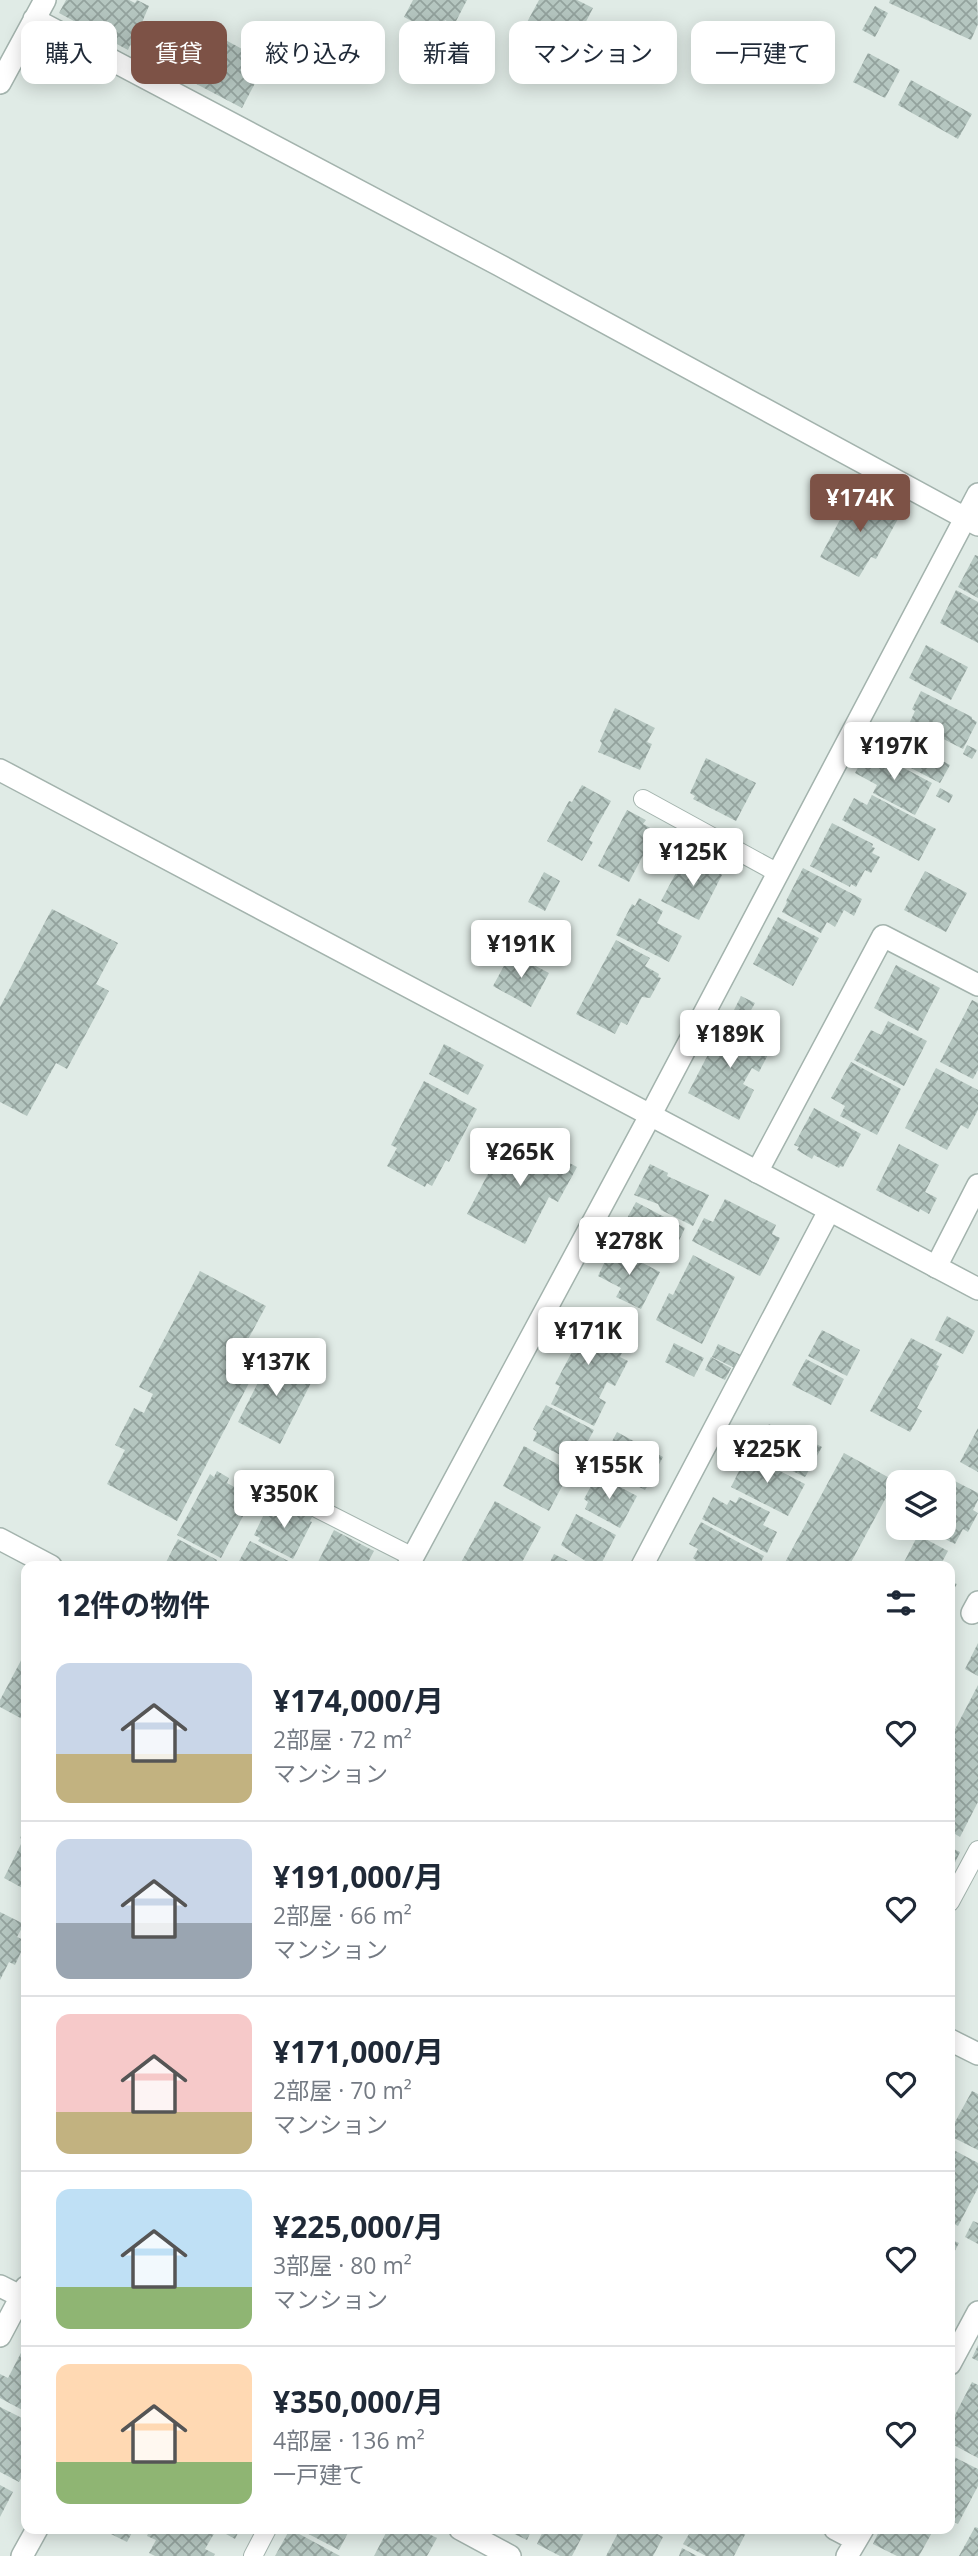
<!DOCTYPE html>
<html lang="ja">
<head>
<meta charset="utf-8">
<style>
  body { margin:0; font-family:"Open Sans","Noto Sans JP",sans-serif; background:#f6f6f7; color:#1f2937; height:100vh; display:flex; flex-direction:column; font-size:26px; white-space:nowrap }
  * { box-sizing:border-box; margin:0 }
  p { font-size:23px; color:#747a83 }
  .icon { flex:none; width:38px; height:38px; fill:none; stroke:currentColor; stroke-width:2; stroke-linecap:round; stroke-linejoin:round }
  .map { position:relative; flex:1; overflow:hidden }
  .drawer { position:absolute; left:21px; top:1561px; width:934px; height:973px; display:flex; flex-direction:column; background:#fff; border-radius:14px; box-shadow:0 4px 18px #0003 }
  .drawer>* { flex:none }
  .guide { position:absolute; left:21px; top:21px; width:936px; height:63px; display:flex; gap:14px }
  .fabs { position:absolute; left:886px; top:1470px; display:grid; gap:14px }
  .fabs a { display:grid; place-items:center; width:70px; height:70px; border-radius:14px; background:#fff; box-shadow:0 4px 18px #0003; font-size:35px }
  .price { position:absolute; translate:-50% -60px; padding:0 16px; border-radius:7px; background:#fff; color:#222; font-size:23px; line-height:46px; filter:drop-shadow(0 2px 4px #0008) }
  .price::after { content:''; position:absolute; left:50%; top:42px; width:21px; height:16px; margin-left:-10px; background:inherit; clip-path:polygon(0 0,100% 0,50% 100%) }
  .price.current { background:#7d5246; color:#fff }
  ul { padding:0; list-style:none }
  li { display:flex; align-items:center; gap:21px; height:175px; padding:0 35px }
  li+li { border-top:2px solid #e0e1e3 }
  li span { display:grid; place-items:center; flex:none; width:196px; height:140px; border-radius:14px; color:#555 }
  li>.icon { margin-inline-start:auto }
  span .icon { width:84px; height:84px; fill:#fffc; stroke-width:1 }
  li b { font-size:30px }
  h2 { display:flex; justify-content:space-between; align-items:center; height:84px; padding:0 35px; font-size:30px }
  .tag { padding:0 24px; border-radius:14px; background:#fff; box-shadow:0 4px 18px #0003; font-size:24px; line-height:63px }
  .tag.current { background:#7d5246; color:#fff }
  .map>svg:first-child { display:block }
</style>
</head>
<body>
<div class="map">
<svg width="978" height="2556" viewBox="0 0 978 2556">
  <defs>
    <pattern id="building-cross-hatch" width="8" height="8" patternUnits="userSpaceOnUse" patternTransform="scale(1.75)"><rect width="8" height="8" fill="#b5c6c0"/><path d="M0 0l8 8M0 8l8-8" fill="none" stroke="#93a29d"/></pattern>
  </defs>
  <rect width="100%" height="100%" fill="#e0ebe6"/>
  <path fill="url(#building-cross-hatch)" d="M 66,0 L 129,0 L 135,3 L 137,0 L 149,6 L 140,27 L 145,30 L 136,48 L 130,45 L 128,50 L 59,13 Z
    M 413,0 L 467,0 L 454,25 L 445,20 L 437,34 L 404,17 Z
    M 539,0 L 577,0 L 593,8 L 577,39 L 565,33 L 557,49 L 573,58 L 562,79 L 511,52 Z
    M 890,0 L 977,0 L 978,24 L 971,40 L 889,3 Z
    M 875,6 L 888,13 L 875,37 L 862,30 Z
    M 190,22 L 202,29 L 205,23 L 220,31 L 218,36 L 266,62 L 242,108 L 166,68 Z
    M 868,53 L 900,70 L 885,98 L 853,82 Z
    M 911,80 L 972,114 L 958,139 L 898,105 Z
    M 856,490 L 895,510 L 893,514 L 899,517 L 876,559 L 871,557 L 859,577 L 820,557 Z
    M 975,555 L 978,556 L 978,598 L 958,587 Z
    M 956,590 L 978,602 L 978,643 L 940,623 Z
    M 926,645 L 968,667 L 951,700 L 909,678 Z
    M 921,691 L 972,717 L 972,719 L 977,722 L 963,749 L 910,722 L 915,711 L 912,709 Z
    M 615,708 L 655,728 L 647,742 L 652,744 L 640,770 L 598,752 L 602,743 L 600,741 Z
    M 886,730 L 906,741 L 911,731 L 944,749 L 939,759 L 950,765 L 940,783 L 876,750 Z
    M 967,745 L 977,750 L 972,759 L 963,754 Z
    M 868,749 L 932,783 L 915,815 L 873,793 L 877,785 L 855,773 Z
    M 706,758 L 756,783 L 736,821 L 693,799 L 695,796 L 690,793 Z
    M 582,785 L 611,801 L 589,840 L 593,842 L 582,861 L 547,841 L 569,801 L 572,802 Z
    M 940,788 L 953,795 L 949,803 L 936,796 Z
    M 872,795 L 936,829 L 919,861 L 842,820 L 854,798 L 867,805 Z
    M 627,810 L 646,820 L 643,824 L 656,831 L 629,882 L 598,866 Z
    M 832,823 L 873,844 L 872,847 L 875,848 L 872,853 L 880,857 L 871,873 L 865,870 L 856,887 L 851,884 L 850,887 L 810,866 Z
    M 692,856 L 719,870 L 719,873 L 722,875 L 699,920 L 661,901 L 678,869 L 683,872 Z
    M 803,868 L 862,899 L 854,916 L 844,910 L 835,927 L 827,922 L 821,933 L 782,912 L 787,902 L 786,901 Z
    M 925,871 L 967,893 L 946,932 L 904,910 Z
    M 544,872 L 560,881 L 545,911 L 528,902 Z
    M 639,898 L 663,911 L 657,923 L 682,936 L 669,962 L 616,935 L 632,904 L 635,906 Z
    M 52,909 L 118,943 L 96,984 L 109,991 L 67,1069 L 56,1063 L 27,1116 L 0,1102 L 0,1007 Z
    M 778,917 L 819,938 L 793,986 L 753,964 Z
    M 616,940 L 650,958 L 645,966 L 659,974 L 658,977 L 661,978 L 650,998 L 642,997 L 627,1025 L 621,1022 L 615,1034 L 576,1014 Z
    M 511,953 L 549,973 L 531,1007 L 493,986 Z
    M 896,965 L 940,988 L 918,1031 L 874,1008 Z
    M 741,996 L 755,1003 L 745,1021 L 732,1014 Z
    M 972,1000 L 978,1003 L 978,1070 L 973,1079 L 940,1062 Z
    M 726,1020 L 773,1045 L 759,1072 L 752,1068 L 743,1084 L 754,1090 L 739,1120 L 688,1093 Z
    M 888,1021 L 927,1041 L 904,1086 L 854,1060 L 871,1030 L 881,1035 Z
    M 444,1044 L 484,1065 L 468,1095 L 429,1074 Z
    M 851,1062 L 901,1089 L 877,1135 L 840,1116 L 845,1106 L 831,1098 Z
    M 936,1068 L 978,1090 L 978,1110 L 968,1129 L 961,1125 L 947,1150 L 905,1128 Z
    M 424,1081 L 477,1109 L 449,1162 L 446,1160 L 432,1186 L 427,1183 L 425,1187 L 387,1166 L 397,1148 L 391,1145 Z
    M 814,1108 L 861,1134 L 843,1167 L 840,1166 L 839,1168 L 814,1155 L 812,1159 L 797,1150 L 799,1147 L 794,1145 Z
    M 510,1132 L 577,1167 L 558,1202 L 549,1197 L 525,1244 L 467,1214 Z
    M 899,1144 L 939,1165 L 925,1192 L 937,1198 L 929,1214 L 920,1209 L 919,1212 L 876,1190 Z
    M 650,1164 L 668,1173 L 667,1176 L 709,1195 L 693,1226 L 661,1210 L 658,1204 L 634,1195 Z
    M 725,1199 L 776,1225 L 772,1234 L 780,1238 L 760,1276 L 692,1241 L 704,1218 L 713,1222 Z
    M 636,1202 L 685,1228 L 669,1261 L 665,1259 L 663,1263 L 644,1253 L 648,1246 L 620,1231 Z
    M 612,1247 L 660,1272 L 641,1309 L 616,1297 L 621,1288 L 598,1276 Z
    M 693,1255 L 735,1277 L 702,1344 L 656,1320 L 669,1293 L 673,1295 Z
    M 200,1271 L 266,1306 L 230,1373 L 249,1383 L 177,1521 L 107,1484 L 125,1450 L 115,1445 L 134,1408 L 144,1413 L 153,1394 L 139,1387 Z
    M 574,1310 L 629,1338 L 620,1357 L 628,1361 L 615,1386 L 607,1382 L 599,1398 L 606,1402 L 594,1426 L 551,1404 L 560,1386 L 555,1384 L 572,1352 L 557,1344 Z
    M 947,1316 L 975,1331 L 963,1354 L 935,1340 Z
    M 822,1330 L 860,1350 L 847,1376 L 808,1356 Z
    M 911,1338 L 942,1354 L 936,1365 L 939,1366 L 917,1408 L 922,1411 L 910,1432 L 870,1411 Z
    M 674,1343 L 704,1358 L 694,1377 L 665,1362 Z
    M 718,1344 L 743,1356 L 737,1369 L 712,1357 Z
    M 273,1353 L 315,1375 L 280,1444 L 238,1422 Z
    M 711,1357 L 731,1368 L 725,1380 L 705,1370 Z
    M 806,1359 L 844,1379 L 831,1405 L 792,1385 Z
    M 546,1405 L 594,1430 L 576,1463 L 533,1441 L 537,1432 L 533,1429 Z
    M 769,1424 L 783,1432 L 785,1428 L 822,1447 L 805,1477 L 754,1453 Z
    M 978,1428 L 978,1472 L 960,1462 Z
    M 617,1432 L 663,1457 L 645,1490 L 599,1466 Z
    M 524,1446 L 570,1471 L 549,1511 L 503,1486 Z
    M 743,1452 L 805,1484 L 788,1516 L 731,1487 L 743,1463 L 738,1461 Z
    M 844,1453 L 895,1481 L 849,1566 L 783,1566 Z
    M 217,1471 L 229,1478 L 227,1483 L 253,1497 L 221,1558 L 177,1535 L 210,1474 L 214,1477 Z
    M 597,1475 L 637,1496 L 620,1528 L 585,1509 L 588,1502 L 584,1499 Z
    M 949,1478 L 978,1493 L 978,1500 L 973,1510 L 978,1513 L 968,1532 L 963,1529 L 955,1544 L 923,1528 L 943,1528 L 943,1489 Z
    M 713,1497 L 727,1505 L 730,1500 L 736,1503 L 739,1497 L 770,1512 L 763,1525 L 777,1532 L 767,1553 L 702,1519 Z
    M 495,1501 L 541,1527 L 520,1566 L 459,1566 Z
    M 286,1504 L 312,1517 L 310,1521 L 312,1522 L 293,1559 L 258,1541 L 260,1538 L 254,1535 L 265,1512 L 274,1517 L 280,1505 L 285,1507 Z
    M 576,1514 L 616,1535 L 600,1566 L 593,1566 L 561,1545 Z
    M 701,1522 L 764,1556 L 759,1566 L 733,1566 L 726,1560 L 723,1566 L 704,1566 L 695,1561 L 696,1560 L 693,1558 L 698,1549 L 689,1544 Z
    M 334,1530 L 374,1551 L 366,1566 L 316,1566 Z
    M 918,1535 L 948,1551 L 940,1566 L 902,1566 Z
    M 178,1539 L 217,1560 L 214,1566 L 164,1566 Z
    M 250,1541 L 294,1564 L 293,1566 L 245,1566 L 238,1563 Z
    M 554,1554 L 578,1566 L 548,1566 Z
    M 950,1581 L 957,1584 L 950,1596 Z
    M 978,1643 L 978,1676 L 965,1669 Z
    M 26,1651 L 26,1721 L 0,1707 L 0,1700 Z
    M 978,1685 L 978,1802 L 960,1837 L 950,1831 L 950,1739 Z
    M 26,1825 L 26,1890 L 4,1878 L 23,1840 L 20,1838 Z
    M 950,1847 L 960,1852 L 954,1865 L 950,1863 Z
    M 0,1912 L 24,1924 L 17,1937 L 26,1941 L 15,1965 L 9,1962 L 0,1980 Z
    M 972,2091 L 978,2094 L 978,2150 L 950,2136 L 950,2131 Z
    M 950,2148 L 978,2163 L 978,2188 L 958,2226 L 950,2222 Z
    M 973,2221 L 978,2223 L 978,2244 L 965,2237 Z
    M 950,2239 L 959,2243 L 950,2260 Z
    M 26,2343 L 26,2412 L 0,2398 L 0,2374 L 8,2378 Z
    M 978,2345 L 978,2361 L 972,2358 Z
    M 972,2382 L 978,2385 L 978,2458 L 950,2443 L 950,2412 L 955,2415 Z
    M 0,2407 L 26,2420 L 26,2469 L 19,2482 L 0,2472 Z
    M 950,2455 L 978,2469 L 978,2486 L 958,2524 L 950,2520 Z
    M 0,2485 L 13,2492 L 0,2517 Z
    M 975,2527 L 978,2528 L 978,2556 L 959,2556 Z
    M 101,2529 L 134,2529 L 127,2542 Z
    M 150,2529 L 209,2529 L 215,2532 L 205,2549 L 215,2554 L 214,2556 L 155,2556 L 149,2553 L 156,2540 L 147,2536 Z
    M 217,2529 L 240,2529 L 235,2539 Z
    M 290,2529 L 340,2556 L 275,2556 Z
    M 299,2529 L 350,2529 L 339,2550 Z
    M 388,2529 L 425,2529 L 423,2531 L 437,2538 L 427,2556 L 374,2556 Z
    M 504,2529 L 532,2529 L 527,2540 Z
    M 544,2529 L 586,2529 L 572,2556 L 560,2556 L 537,2544 Z
    M 620,2529 L 648,2529 L 663,2537 L 653,2556 L 606,2556 Z
    M 692,2529 L 748,2529 L 734,2556 L 706,2556 L 683,2544 Z
    M 880,2529 L 934,2529 L 919,2556 L 897,2556 L 873,2544 Z
    M 682,2548 L 697,2556 L 679,2556 Z"/>
  <g fill="none" stroke-linecap="round" stroke-linejoin="round">
    <g stroke="#a3b3ad" stroke-width="20">
      <path id="service" d="M 643,799 L 778,873
        M 279,1489 L 413,1557
        M 950,1902 L 978,1850
        M 253,2556 L 267,2529"/>
    </g>
    <g stroke="#a3b3ad" stroke-width="24">
      <path id="minor" d="M 34,19 L 499,265 L 978,525
        M 0,83 L 45,0
        M 757,1172 L 883,936 L 978,985
        M 936,1267 L 978,1185
        M 0,1539 L 51,1566
        M 408,1566 L 651,1114 L 978,494
        M 642,1566 L 829,1211
        M 972,1613 L 978,1602
        M 950,2040 L 978,2054
        M 0,2286 L 26,2299
        M 0,2336 L 26,2287
        M 950,2364 L 978,2312
        M 460,2529 L 510,2556
        M 835,2529 L 856,2540
        M 22,2556 L 37,2529
        M 847,2556 L 863,2529"/>
    </g>
    <g stroke="#a3b3ad" stroke-width="24">
      <path id="tertiary" d="M 0,770 L 978,1289"/>
    </g>
    <use href="#service" stroke="#fff" stroke-width="18"/>
    <use href="#minor" stroke="#fff" stroke-width="21"/>
    <use href="#tertiary" stroke="#fff" stroke-width="21"/>
  </g>
</svg>
<div class="fabs">
<a><svg class="icon" aria-label="layers" viewBox="0 0 24 24"><path d="M12 4l9 5-9 5-9-5zM3 14l9 5 9-5"/></svg></a>
</div>
<b class="price current" style="left:860px;top:534px">¥174K</b>
<b class="price" style="left:894px;top:782px">¥197K</b>
<b class="price" style="left:693px;top:888px">¥125K</b>
<b class="price" style="left:521px;top:980px">¥191K</b>
<b class="price" style="left:730px;top:1070px">¥189K</b>
<b class="price" style="left:520px;top:1188px">¥265K</b>
<b class="price" style="left:629px;top:1277px">¥278K</b>
<b class="price" style="left:588px;top:1367px">¥171K</b>
<b class="price" style="left:276px;top:1398px">¥137K</b>
<b class="price" style="left:767px;top:1485px">¥225K</b>
<b class="price" style="left:609px;top:1501px">¥155K</b>
<b class="price" style="left:284px;top:1530px">¥350K</b>
<div class="guide">
<a class="tag">購入</a>
<a class="tag current">賃貸</a>
<a class="tag">絞り込み</a>
<a class="tag">新着</a>
<a class="tag">マンション</a>
<a class="tag">一戸建て</a>
</div>
<section class="drawer">
<h2>12件の物件<svg class="icon" aria-label="filters" viewBox="0 0 24 24"><path d="M4 7h16M4 17h16"/><circle cx="9" cy="7" r="2"/><circle cx="15" cy="17" r="2"/></svg></h2>
<ul>
<li><span style="background:linear-gradient(#c9d6e8 65%,#c2b280 0)"><svg class="icon" aria-label="home" viewBox="0 0 24 24"><path d="M3 11l9-7 9 7M6 9v11h12V9"/></svg></span><div><b>¥174,000/月</b><p>2部屋 · 72 m²</p><p>マンション</p></div><svg class="icon" aria-label="heart" viewBox="0 0 24 24"><path d="M12 20l-8-8c-3-5 5-10 8-4 3-6 11-1 8 4z"/></svg></li>
<li><span style="background:linear-gradient(#c9d6e8 60%,#9aa5b1 0)"><svg class="icon" aria-label="home" viewBox="0 0 24 24"><path d="M3 11l9-7 9 7M6 9v11h12V9"/></svg></span><div><b>¥191,000/月</b><p>2部屋 · 66 m²</p><p>マンション</p></div><svg class="icon" aria-label="heart" viewBox="0 0 24 24"><path d="M12 20l-8-8c-3-5 5-10 8-4 3-6 11-1 8 4z"/></svg></li>
<li><span style="background:linear-gradient(#f6c9c9 70%,#c2b280 0)"><svg class="icon" aria-label="home" viewBox="0 0 24 24"><path d="M3 11l9-7 9 7M6 9v11h12V9"/></svg></span><div><b>¥171,000/月</b><p>2部屋 · 70 m²</p><p>マンション</p></div><svg class="icon" aria-label="heart" viewBox="0 0 24 24"><path d="M12 20l-8-8c-3-5 5-10 8-4 3-6 11-1 8 4z"/></svg></li>
<li><span style="background:linear-gradient(#bfe0f5 70%,#8fb573 0)"><svg class="icon" aria-label="home" viewBox="0 0 24 24"><path d="M3 11l9-7 9 7M6 9v11h12V9"/></svg></span><div><b>¥225,000/月</b><p>3部屋 · 80 m²</p><p>マンション</p></div><svg class="icon" aria-label="heart" viewBox="0 0 24 24"><path d="M12 20l-8-8c-3-5 5-10 8-4 3-6 11-1 8 4z"/></svg></li>
<li><span style="background:linear-gradient(#ffd9b3 70%,#8fb573 0)"><svg class="icon" aria-label="home" viewBox="0 0 24 24"><path d="M3 11l9-7 9 7M6 9v11h12V9"/></svg></span><div><b>¥350,000/月</b><p>4部屋 · 136 m²</p><p>一戸建て</p></div><svg class="icon" aria-label="heart" viewBox="0 0 24 24"><path d="M12 20l-8-8c-3-5 5-10 8-4 3-6 11-1 8 4z"/></svg></li>
</ul>
</section>
</div>
</body>
</html>
